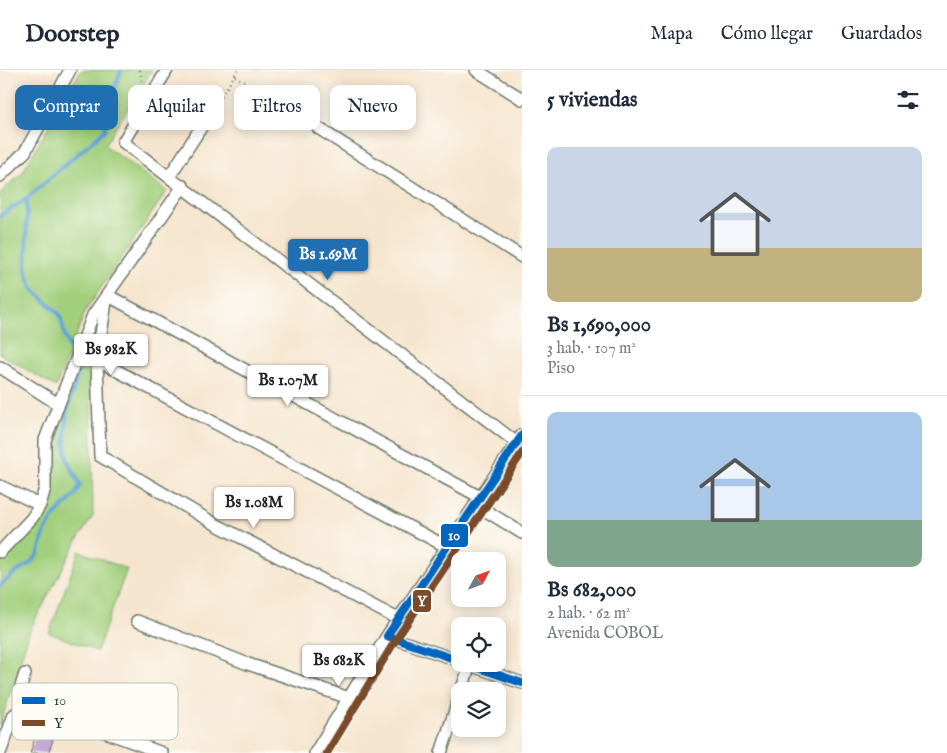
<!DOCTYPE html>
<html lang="es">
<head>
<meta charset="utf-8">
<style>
  body { margin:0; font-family:"IM FELL English",serif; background:#f6f6f7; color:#1f2937; height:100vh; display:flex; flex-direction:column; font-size:19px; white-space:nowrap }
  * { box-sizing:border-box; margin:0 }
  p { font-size:16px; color:#747a83 }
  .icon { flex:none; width:28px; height:28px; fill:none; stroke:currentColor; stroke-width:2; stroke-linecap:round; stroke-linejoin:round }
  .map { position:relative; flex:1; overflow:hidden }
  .details { display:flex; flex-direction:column; background:#fff; width:425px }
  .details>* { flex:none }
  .top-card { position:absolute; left:15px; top:15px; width:431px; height:45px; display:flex; gap:10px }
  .needle { width:32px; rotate:49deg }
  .tools { position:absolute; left:451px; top:482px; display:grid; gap:10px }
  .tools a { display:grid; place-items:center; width:55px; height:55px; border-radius:10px; background:#fff; box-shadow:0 2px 12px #0003; font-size:25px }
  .price { position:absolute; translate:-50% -42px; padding:0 11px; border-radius:5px; background:#fff; color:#222; font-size:16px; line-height:32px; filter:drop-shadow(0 1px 2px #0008) }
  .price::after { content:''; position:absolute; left:50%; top:30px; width:15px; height:11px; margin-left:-8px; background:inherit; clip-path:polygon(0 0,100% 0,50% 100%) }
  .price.active { background:#1f6fb2; color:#fff }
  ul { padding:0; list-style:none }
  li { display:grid; align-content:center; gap:10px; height:265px; padding:0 25px }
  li+li { border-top:1px solid #e0e1e3 }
  li span { display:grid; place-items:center; height:155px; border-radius:10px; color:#555 }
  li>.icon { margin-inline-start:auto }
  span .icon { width:90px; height:90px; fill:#fffc; stroke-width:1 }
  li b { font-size:21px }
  h2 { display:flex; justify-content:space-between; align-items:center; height:60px; padding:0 25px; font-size:21px }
  .pill { padding:0 18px; border-radius:10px; background:#fff; box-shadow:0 2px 12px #0003; font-size:18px; line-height:45px }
  .pill.active { background:#1f6fb2; color:#fff }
  header { display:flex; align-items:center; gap:30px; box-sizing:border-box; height:70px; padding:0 25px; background:#fff; border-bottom:1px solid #e0e1e3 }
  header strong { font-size:24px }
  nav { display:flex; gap:28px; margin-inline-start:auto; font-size:18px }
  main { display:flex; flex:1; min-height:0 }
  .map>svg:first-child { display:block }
</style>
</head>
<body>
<header>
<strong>Doorstep</strong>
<nav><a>Mapa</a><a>Cómo llegar</a><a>Guardados</a></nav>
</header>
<main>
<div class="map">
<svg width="522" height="683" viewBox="0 0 522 683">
  <rect width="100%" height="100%" fill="#fdfcf7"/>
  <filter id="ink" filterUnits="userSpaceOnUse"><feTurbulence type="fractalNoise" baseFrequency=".02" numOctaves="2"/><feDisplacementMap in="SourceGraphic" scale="10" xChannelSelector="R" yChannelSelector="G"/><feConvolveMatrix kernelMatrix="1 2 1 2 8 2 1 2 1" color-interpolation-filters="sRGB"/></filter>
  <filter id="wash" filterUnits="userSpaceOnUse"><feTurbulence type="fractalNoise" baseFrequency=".0096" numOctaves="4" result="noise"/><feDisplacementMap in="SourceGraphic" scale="20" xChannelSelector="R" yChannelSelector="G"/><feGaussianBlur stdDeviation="1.12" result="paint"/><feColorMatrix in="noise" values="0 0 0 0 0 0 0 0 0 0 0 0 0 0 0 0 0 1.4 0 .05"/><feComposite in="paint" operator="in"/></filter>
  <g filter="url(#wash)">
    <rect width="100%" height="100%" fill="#f6e5ce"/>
    <path fill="#a2cf7c" stroke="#608658" d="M 81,0 L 152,0 L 105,75 L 167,121 L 86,240 L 56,317 L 0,284 L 0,123 L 22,103 Z
      M 95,260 L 91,289 L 93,446 L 77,471 L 30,560 L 0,656 L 0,494 L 42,448 L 53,420 L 53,368 Z
      M 79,481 L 127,499 L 97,581 L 49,563 Z"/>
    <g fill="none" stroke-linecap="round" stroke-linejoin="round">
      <path stroke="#5ea2d3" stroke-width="4" d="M 27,128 L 26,201 L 32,218 L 60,245 L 65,266 L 74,289
        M 0,146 L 27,128 L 105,60 L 108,37 L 121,0
        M 0,516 L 11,506 L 29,494 L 38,485 L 45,461 L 55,445 L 75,425 L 80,415 L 67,389 L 65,369 L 67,340 L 77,307 L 77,298"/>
    </g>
    <g id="blocks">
      <path fill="#c6a8d4" d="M 36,665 L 53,670 L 48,683 L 30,683 Z"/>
    </g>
  </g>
  <g filter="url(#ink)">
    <use href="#blocks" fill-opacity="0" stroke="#6a786a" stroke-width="1"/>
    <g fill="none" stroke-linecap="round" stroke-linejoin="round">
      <g stroke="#6a786a" stroke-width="14">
        <path id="minor" d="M 167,0 L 123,72 L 517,373
          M 476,0 L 522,29
          M 318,58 L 522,187
          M 0,106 L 25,82 L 70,0
          M 169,107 L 202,56
          M 107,225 L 97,290 L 100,386 L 217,455 L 398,549
          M 107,225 L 480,427
          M 97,290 L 447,477
          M 0,297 L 58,334
          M 0,416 L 40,435
          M 475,434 L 522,463
          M 0,482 L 32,448 L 40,435 L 45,418 L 45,370 L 93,245 L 183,116
          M 137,551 L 248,594 L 349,628
          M 387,566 L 460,591
          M 467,594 L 522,613
          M 25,604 C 20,619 16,625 29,637
          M 461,621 L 470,595
          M 0,683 L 14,645 L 20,640 L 29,637 L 57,644 L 162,683
          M 315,683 L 387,566 L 522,365
          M 441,683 L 460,625"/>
      </g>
      <path stroke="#6a786a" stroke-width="2.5" stroke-dasharray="1 4" stroke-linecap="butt" d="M 140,0 L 143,18
        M 235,6 L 309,53
        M 208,47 L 238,0"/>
      <use href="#minor" stroke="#fff" stroke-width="11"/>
      <g stroke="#fdfcf7" stroke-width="11">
        <path id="bus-1" d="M 387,566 L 522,365
          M 387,566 L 460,591
          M 467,594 L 522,613"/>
      </g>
      <g stroke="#fdfcf7" stroke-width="11">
        <path id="bus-2" d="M 327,683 L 395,571 L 522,383"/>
      </g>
      <use href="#bus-1" stroke="#0065bd" stroke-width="8"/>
      <use href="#bus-2" stroke="#7a4b2a" stroke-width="8"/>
    </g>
  </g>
  <rect x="12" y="613" width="166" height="57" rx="8" fill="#fdfcf7" stroke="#bac3bc" stroke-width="1"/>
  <rect x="22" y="627" width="23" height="7" fill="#0065bd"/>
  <rect x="22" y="650" width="23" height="6" fill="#7a4b2a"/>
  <g font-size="14" fill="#1f3d34">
    <text x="54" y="635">10</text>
    <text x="54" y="658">Y</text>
  </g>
  <g stroke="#fdfcf7" stroke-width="2">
    <rect x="440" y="453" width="29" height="25" rx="5" fill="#0065bd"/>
    <rect x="412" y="519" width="20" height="24" rx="5" fill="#7a4b2a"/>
  </g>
  <g font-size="14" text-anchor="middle" font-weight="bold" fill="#fff">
    <text x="454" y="470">10</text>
    <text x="422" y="536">Y</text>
  </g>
</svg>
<div class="tools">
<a><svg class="needle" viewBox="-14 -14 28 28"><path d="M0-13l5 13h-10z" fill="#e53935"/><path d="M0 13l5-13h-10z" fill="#747a83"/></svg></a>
<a><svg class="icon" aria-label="locate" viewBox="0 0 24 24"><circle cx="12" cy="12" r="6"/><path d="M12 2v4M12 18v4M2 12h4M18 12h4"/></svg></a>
<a><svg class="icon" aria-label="layers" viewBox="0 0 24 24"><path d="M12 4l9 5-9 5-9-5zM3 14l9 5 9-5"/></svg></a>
</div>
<b class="price active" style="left:328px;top:211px">Bs 1.69M</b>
<b class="price" style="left:111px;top:306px">Bs 982K</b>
<b class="price" style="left:288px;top:337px">Bs 1.07M</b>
<b class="price" style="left:254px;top:459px">Bs 1.08M</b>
<b class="price" style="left:339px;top:617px">Bs 682K</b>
<div class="top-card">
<a class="pill active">Comprar</a>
<a class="pill">Alquilar</a>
<a class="pill">Filtros</a>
<a class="pill">Nuevo</a>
</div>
</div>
<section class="details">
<h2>5 viviendas<svg class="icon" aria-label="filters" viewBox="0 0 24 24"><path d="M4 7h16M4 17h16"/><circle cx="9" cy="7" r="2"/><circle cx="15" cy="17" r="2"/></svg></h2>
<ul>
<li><span style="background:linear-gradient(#c9d6e8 65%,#c2b280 0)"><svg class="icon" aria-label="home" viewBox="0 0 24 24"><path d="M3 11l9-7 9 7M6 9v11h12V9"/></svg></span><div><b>Bs 1,690,000</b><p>3 hab. · 107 m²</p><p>Piso</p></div></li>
<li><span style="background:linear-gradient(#a9c7e8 70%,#7fa58c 0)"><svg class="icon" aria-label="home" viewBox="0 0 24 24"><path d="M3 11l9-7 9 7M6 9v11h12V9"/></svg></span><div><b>Bs 682,000</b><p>2 hab. · 62 m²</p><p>Avenida COBOL</p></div></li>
</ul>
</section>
</main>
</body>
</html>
